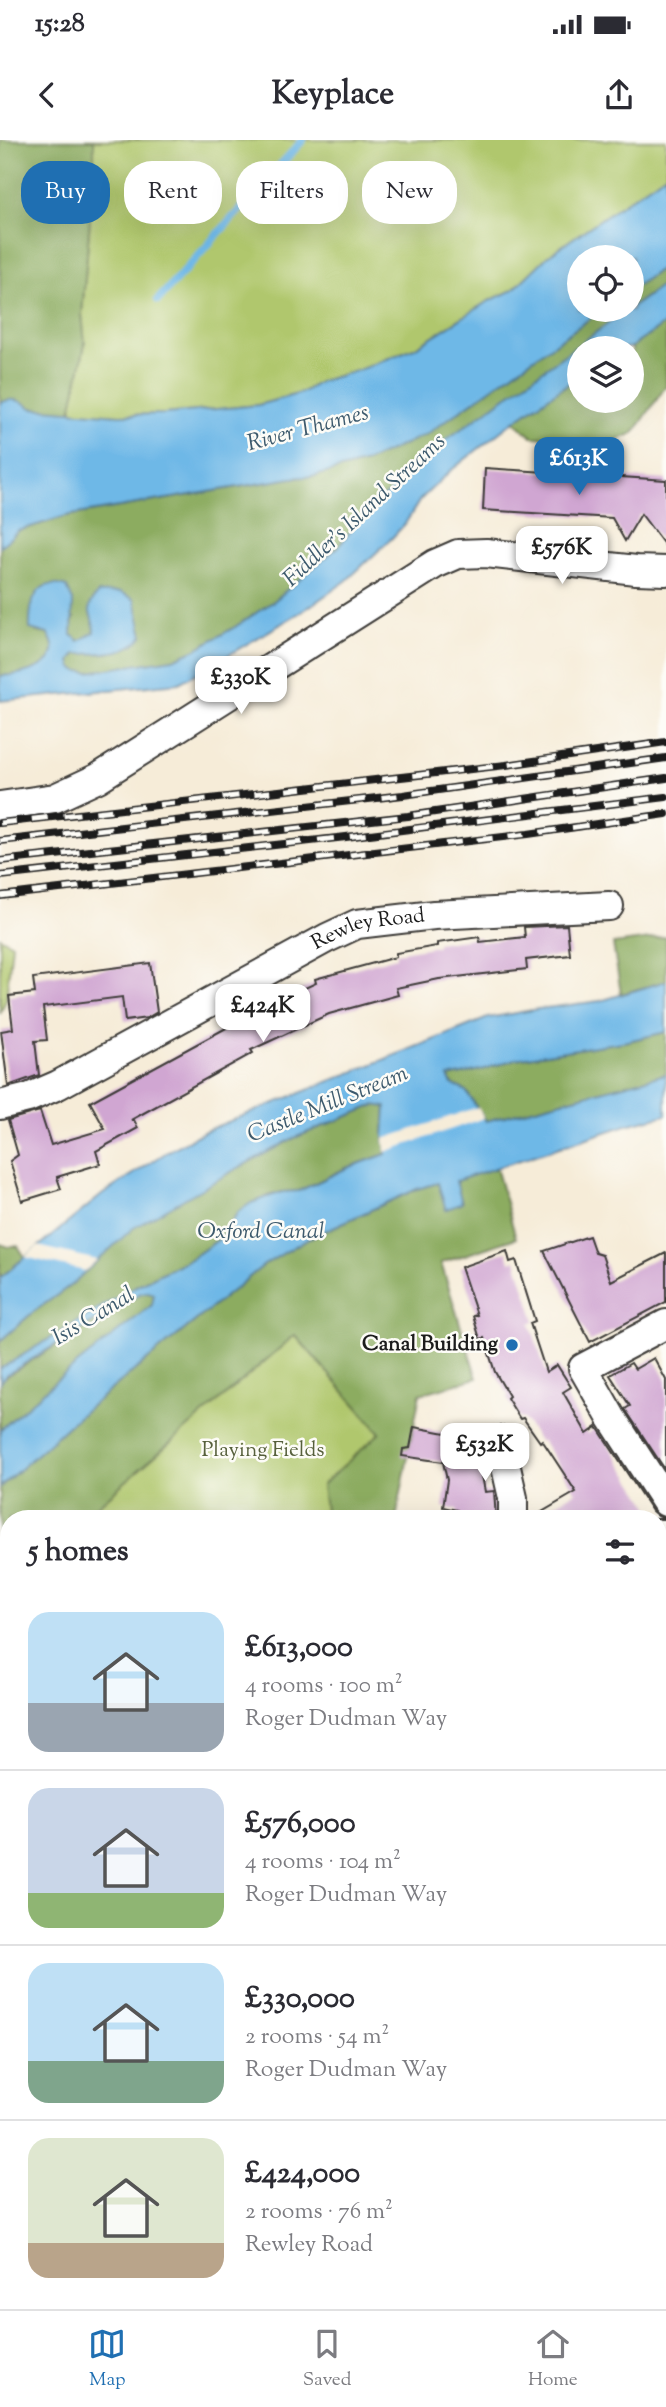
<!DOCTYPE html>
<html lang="en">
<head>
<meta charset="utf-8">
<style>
  body { margin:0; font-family:"Sorts Mill Goudy",serif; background:#f2f2f3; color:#2b2b33; height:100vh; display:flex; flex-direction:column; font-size:26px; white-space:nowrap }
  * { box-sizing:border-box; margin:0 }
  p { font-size:23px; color:#7c7c81 }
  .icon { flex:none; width:38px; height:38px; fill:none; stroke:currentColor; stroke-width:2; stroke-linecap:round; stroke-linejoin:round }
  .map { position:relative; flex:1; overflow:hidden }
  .drawer { position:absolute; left:0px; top:1370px; width:667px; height:800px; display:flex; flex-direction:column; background:#fff; border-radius:28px 28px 0 0; box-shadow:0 7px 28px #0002 }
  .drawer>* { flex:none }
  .hud { position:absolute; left:21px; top:21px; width:625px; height:63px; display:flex; gap:14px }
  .fabs { position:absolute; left:567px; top:105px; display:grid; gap:14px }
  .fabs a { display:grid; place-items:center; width:77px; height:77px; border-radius:50%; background:#fff; box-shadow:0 7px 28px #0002; font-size:35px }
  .price { position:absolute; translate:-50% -60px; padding:0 16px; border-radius:14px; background:#fff; color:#222; font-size:23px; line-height:46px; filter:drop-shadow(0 2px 4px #0008) }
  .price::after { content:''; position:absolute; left:50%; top:42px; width:21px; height:16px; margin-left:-10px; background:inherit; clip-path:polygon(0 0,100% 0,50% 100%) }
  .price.selected { background:#1f6fb2; color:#fff }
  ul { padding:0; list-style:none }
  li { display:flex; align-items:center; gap:21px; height:175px; padding:0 28px }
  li+li { border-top:2px solid #e1e1e2 }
  li span { display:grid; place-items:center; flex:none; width:196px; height:140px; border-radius:21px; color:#555 }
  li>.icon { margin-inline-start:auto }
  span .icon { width:84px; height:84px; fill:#fffc; stroke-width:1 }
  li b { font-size:30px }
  h2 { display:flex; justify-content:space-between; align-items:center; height:84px; padding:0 28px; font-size:30px }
  .tag { padding:0 24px; border-radius:28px; background:#fff; box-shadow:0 7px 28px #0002; font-size:24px; line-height:63px }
  .tag.selected { background:#1f6fb2; color:#fff }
  .status { display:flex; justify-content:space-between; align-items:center; height:49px; padding:0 35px; background:#fff; direction:ltr }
  .status svg { height:19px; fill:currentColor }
  header { display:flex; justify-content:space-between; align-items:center; height:91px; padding:0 28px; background:#fff; font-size:32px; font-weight:800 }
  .dock { display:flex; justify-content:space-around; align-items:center; height:98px; border-top:2px solid #e1e1e2; background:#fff; font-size:19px; color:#7c7c81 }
  .dock a { display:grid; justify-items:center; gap:4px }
  .dock .selected { color:#1f6fb2 }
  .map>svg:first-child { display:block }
</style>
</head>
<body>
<div class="status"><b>15:28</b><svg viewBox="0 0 49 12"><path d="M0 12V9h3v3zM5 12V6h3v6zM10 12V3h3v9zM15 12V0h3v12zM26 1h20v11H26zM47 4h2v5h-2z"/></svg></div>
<header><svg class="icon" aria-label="back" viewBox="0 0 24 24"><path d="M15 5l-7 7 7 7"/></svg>Keyplace<svg class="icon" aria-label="share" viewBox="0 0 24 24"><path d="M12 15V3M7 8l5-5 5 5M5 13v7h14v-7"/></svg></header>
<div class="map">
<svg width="666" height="2169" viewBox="0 0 666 2169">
  <rect width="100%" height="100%" fill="#fdfcf7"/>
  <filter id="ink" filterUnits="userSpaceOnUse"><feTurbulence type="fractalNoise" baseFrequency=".0143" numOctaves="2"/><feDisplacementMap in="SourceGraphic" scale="14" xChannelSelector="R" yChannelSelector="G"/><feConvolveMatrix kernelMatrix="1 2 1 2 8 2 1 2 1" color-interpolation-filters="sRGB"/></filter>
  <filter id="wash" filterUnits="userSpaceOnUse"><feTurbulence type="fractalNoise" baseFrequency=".00686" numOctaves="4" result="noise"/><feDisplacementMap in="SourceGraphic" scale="28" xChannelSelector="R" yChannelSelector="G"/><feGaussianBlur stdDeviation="1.57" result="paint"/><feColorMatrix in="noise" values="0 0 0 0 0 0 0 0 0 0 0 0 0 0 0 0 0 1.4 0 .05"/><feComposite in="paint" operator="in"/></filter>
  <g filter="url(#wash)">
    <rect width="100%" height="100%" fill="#f6ecd8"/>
    <path fill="#b0c76d" stroke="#667244" stroke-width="2" d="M 94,0 L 666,0 L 666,34 L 549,115 L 513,150 L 487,162 L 414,208 L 359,230 L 321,241 L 301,253 L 258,265 L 165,274 L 119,275 L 71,272 L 85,204 L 82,174 L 94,31 Z
      M 0,797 L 12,804 L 6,860 L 0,874 Z
      M 295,1195 L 381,1293 L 322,1345 L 326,1379 L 82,1379 Z
      M 9,1440 L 9,2085 L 0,2085 L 0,1447 Z"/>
    <path fill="#8cac60" stroke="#54643e" stroke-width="2" d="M 0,0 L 94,0 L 94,31 L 82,174 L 85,204 L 71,272 L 31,268 C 23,261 10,258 0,263 Z
      M 666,125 L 666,143 L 632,167 L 632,149 Z
      M 602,170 L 627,170 L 453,296 L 401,341 L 358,382 L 338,407 L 274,461 L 235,487 L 196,509 L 173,519 L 89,532 L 78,531 L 72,527 L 71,520 L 76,514 L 109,513 L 143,495 L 139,482 L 95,486 L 95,492 L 79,501 L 72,496 L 71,488 L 74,478 L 38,492 L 48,494 C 69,526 22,535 0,536 L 0,407 L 18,391 L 66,376 L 292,338 L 315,336 L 366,322 L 427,294 Z
      M 666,183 L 666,246 L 634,293 L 583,315 L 557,298 L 532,297 L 514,281 L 579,236 L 579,261 L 632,261 L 632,208 L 630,208 Z
      M 666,797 L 666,841 L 621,854 L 613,804 Z
      M 666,892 L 666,934 L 486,981 L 466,951 L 452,944 L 448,937 L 485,929 L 515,919 L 628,901 Z
      M 375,965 L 386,967 L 384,996 L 386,1014 L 346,1028 L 299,1051 L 282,1052 L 268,1056 L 238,1072 L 222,1097 L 192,1118 L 136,1146 L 0,1229 L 0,1201 L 32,1173 L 71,1145 L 131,1089 L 236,1029 L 294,998 Z
      M 496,1027 L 516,1098 L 441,1123 L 477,1238 L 420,1254 L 396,1379 L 326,1379 L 322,1345 L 380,1293 L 295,1195 L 82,1379 L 9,1379 L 9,1440 L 0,1447 L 0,1347 L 87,1269 L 264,1125 L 307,1099 L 417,1049 L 439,1042 L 446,1069 L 462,1063 L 455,1041 Z
      M 0,1104 L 9,1107 L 18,1106 L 25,1117 L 0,1138 Z
      M 148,1152 L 154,1154 L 153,1165 L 56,1241 L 0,1290 L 0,1242 L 2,1239 L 141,1153 Z"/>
    <path fill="#6eb8e7" stroke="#456a82" stroke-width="2" d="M 666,34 L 666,125 L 632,149 L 632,117 L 579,117 L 579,170 L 602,170 L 427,294 L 366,322 L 315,336 L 292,338 L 66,376 L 18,391 L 0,407 L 0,263 C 11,257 22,260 31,268 L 119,275 L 165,274 L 258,265 L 301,253 L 321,241 L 359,230 L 414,208 L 487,162 L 513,150 L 549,115 Z
      M 666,143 L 666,183 L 630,208 L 579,208 L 579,236 L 514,281 L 449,332 L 420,360 L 405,384 L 392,398 L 346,441 L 306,469 L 222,519 L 179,543 L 0,561 L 0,536 C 22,535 69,526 48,494 L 30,489 C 29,464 35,436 67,447 L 73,461 L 72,495 L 79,501 L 94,492 C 95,473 81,473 98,453 L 121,452 L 134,459 C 139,472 139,482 143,495 C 129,516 99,513 76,514 L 71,521 L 72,527 L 78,531 L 89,532 L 173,519 L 196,509 L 235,487 L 274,461 L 338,407 L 358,382 L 401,341 L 419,319 L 627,170 L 632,170 L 632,167 Z
      M 666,841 L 666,892 L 628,901 L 515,919 L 485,929 L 448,937 L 452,944 L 466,951 L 486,981 L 666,934 L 666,975 L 630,984 L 456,1041 L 462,1063 L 446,1070 L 438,1043 L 417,1049 L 307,1099 L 264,1125 L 87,1269 L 0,1347 L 0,1290 L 56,1241 L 152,1165 L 154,1154 L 148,1152 L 141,1153 L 6,1235 L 0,1242 L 0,1229 L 136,1146 L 192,1118 L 222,1097 L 238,1072 L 251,1063 L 282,1052 L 299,1051 L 347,1028 L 386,1014 L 384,996 L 386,967 L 375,965 L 294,998 L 236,1029 L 132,1089 L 71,1145 L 32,1173 L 0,1201 L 0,1138 L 103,1054 L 167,1012 L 205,991 L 488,878 L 538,869 L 600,861 Z"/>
    <path fill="#f6ecd8" d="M 478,967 L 484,978 L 385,1012 L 384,999 Z
      M 38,1106 L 97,1120 L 85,1131 L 25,1117 Z"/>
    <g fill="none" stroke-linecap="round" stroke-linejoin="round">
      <path stroke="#6eb8e7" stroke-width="8" d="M 158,160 L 303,0"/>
    </g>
    <g id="blocks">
      <path fill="#d0a6d2" d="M 485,328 L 666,340 L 666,407 L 641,374 L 625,401 L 612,378 L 483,370 Z
        M 567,785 L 570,815 L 526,820 L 527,829 L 439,839 L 396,848 L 398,855 L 329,874 L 251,910 L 253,913 L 131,980 L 134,980 L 138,988 L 96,1011 L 100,1024 L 57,1037 L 61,1049 L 22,1061 L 10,1021 L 18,1015 L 8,980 L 40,971 L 51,1005 L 105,989 L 90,962 L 241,880 L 240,878 L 316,843 L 315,839 L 396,817 L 396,813 L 437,806 L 437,803 L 479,797 L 480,802 L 525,797 L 524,787 Z
        M 150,823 L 157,872 L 147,878 L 125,881 L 122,857 L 43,867 L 47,900 L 35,901 L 39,935 L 8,946 L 1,891 L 13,889 L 9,856 L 35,853 L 33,838 Z
        M 589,1096 L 595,1113 L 602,1115 L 611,1141 L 666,1113 L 666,1162 L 590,1202 L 544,1111 Z
        M 507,1111 L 510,1122 L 516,1120 L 535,1181 L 530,1183 L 546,1232 L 557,1225 L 571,1247 L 563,1252 L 587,1294 L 597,1287 L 652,1371 L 658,1376 L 666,1379 L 530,1379 L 576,1352 L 542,1300 L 540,1302 L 523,1278 L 520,1279 L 507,1258 L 509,1256 L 495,1232 L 484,1198 L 480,1199 L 473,1176 L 477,1175 L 461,1127 Z
        M 654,1218 L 666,1240 L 666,1331 L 625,1269 L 630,1266 L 610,1235 L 631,1223 L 635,1229 Z
        M 414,1287 L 451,1294 L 449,1304 L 470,1301 L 471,1319 L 479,1319 L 485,1352 L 494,1351 L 496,1379 L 456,1379 L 457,1370 L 443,1367 L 447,1340 L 443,1322 L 402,1316 L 403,1309 L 410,1308 Z"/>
    </g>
  </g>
  <g filter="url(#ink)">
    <use href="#blocks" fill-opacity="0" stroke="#3d3b38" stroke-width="2"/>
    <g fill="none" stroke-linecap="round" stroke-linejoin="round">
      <g stroke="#3d3b38" stroke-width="32">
        <g id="minor">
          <path d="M 0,666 L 55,658 L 98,638 L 435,424 L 458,414 L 486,413 L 636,430 L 666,431"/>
          <path id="s1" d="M 0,965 L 28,958 L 58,945 L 327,798 L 357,784 L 434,775 L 609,766"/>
          <path d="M 666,1184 L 583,1228 L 611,1277 L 666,1362"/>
          <path d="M 500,1301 L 513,1358 L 513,1379"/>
          <path d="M 658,1420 L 666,1415"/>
          <path d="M 658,1685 L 666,1696"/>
          <path d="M 658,1834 L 666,1829"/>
          <path d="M 574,2161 L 579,2169"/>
          <path d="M 401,2169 L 402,2161"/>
        </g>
      </g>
      <use href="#minor" stroke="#fff" stroke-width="28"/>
      <g stroke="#1c1c1c" stroke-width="8">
        <path id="rail" d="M 0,683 L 506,625 L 666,602
          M 0,701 L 403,655 L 666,618
          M 0,721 L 408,676 L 666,638
          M 0,736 L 346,697 L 666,657
          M 0,756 L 528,694 L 666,674"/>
      </g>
      <use href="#rail" stroke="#fdfcf7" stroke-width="5" stroke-dasharray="16" stroke-linecap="butt"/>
    </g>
  </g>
  <circle fill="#1f6fb2" stroke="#fdfcf7" stroke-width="2.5" cx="512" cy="1205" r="7"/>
  <g text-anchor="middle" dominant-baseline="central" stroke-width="5" stroke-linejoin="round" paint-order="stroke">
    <g font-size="21" fill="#1c1c1c" stroke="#fdfcf7">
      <text stroke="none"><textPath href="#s1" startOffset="411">Rewley Road</textPath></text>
    </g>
    <g font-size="21" font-weight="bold" fill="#1c1c1c" stroke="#fdfcf7" text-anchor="end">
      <text x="498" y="1205">Canal Building</text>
    </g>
    <g font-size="21" fill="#57603c" stroke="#fdfcf7">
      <text x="263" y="1311">Playing Fields</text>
    </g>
    <g font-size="23" font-style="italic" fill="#3d5a6d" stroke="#fdfcf7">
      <text transform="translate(308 289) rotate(-15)">River Thames</text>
      <text transform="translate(365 371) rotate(-43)">Fiddler's Island Streams</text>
      <text transform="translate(328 965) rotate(-22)">Castle Mill Stream</text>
      <text x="261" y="1092">Oxford Canal</text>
      <text transform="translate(94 1177) rotate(-31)">Isis Canal</text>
    </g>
  </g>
</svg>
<div class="fabs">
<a><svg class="icon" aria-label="locate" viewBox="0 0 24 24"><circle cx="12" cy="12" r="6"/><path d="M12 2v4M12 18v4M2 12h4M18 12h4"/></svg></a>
<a><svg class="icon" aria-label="layers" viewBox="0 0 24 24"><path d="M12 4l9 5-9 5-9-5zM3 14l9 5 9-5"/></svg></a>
</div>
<b class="price selected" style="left:579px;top:357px">£613K</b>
<b class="price" style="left:562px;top:446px">£576K</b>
<b class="price" style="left:241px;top:576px">£330K</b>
<b class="price" style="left:263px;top:904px">£424K</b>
<b class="price" style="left:485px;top:1343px">£532K</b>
<div class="hud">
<a class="tag selected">Buy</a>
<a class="tag">Rent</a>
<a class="tag">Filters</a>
<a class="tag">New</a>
</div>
<section class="drawer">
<h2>5 homes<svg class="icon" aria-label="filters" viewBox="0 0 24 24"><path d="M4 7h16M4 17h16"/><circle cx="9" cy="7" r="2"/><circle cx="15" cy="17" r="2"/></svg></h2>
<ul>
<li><span style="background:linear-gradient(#bfe0f5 65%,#9aa5b1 0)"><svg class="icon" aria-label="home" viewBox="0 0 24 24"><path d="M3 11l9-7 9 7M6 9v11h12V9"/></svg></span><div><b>£613,000</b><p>4 rooms · 100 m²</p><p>Roger Dudman Way</p></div></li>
<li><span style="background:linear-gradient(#c9d6e8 75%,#8fb573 0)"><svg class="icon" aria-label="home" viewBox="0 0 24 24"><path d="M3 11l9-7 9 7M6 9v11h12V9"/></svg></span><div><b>£576,000</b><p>4 rooms · 104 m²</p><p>Roger Dudman Way</p></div></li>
<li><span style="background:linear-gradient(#bfe0f5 70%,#7fa58c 0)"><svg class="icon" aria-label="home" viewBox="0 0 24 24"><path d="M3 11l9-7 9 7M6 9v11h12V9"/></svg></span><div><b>£330,000</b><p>2 rooms · 54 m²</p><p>Roger Dudman Way</p></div></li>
<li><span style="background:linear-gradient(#dfe7d0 75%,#b9a48a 0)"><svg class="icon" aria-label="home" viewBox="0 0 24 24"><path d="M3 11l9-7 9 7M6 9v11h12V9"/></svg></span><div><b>£424,000</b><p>2 rooms · 76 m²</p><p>Rewley Road</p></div></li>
</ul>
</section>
</div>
<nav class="dock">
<a class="selected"><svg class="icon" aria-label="map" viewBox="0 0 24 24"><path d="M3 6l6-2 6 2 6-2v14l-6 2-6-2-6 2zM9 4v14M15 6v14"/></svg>Map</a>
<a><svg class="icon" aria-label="saved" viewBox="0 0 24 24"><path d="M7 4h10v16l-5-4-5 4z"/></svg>Saved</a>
<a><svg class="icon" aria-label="home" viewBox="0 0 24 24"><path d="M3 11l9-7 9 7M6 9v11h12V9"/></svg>Home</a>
</nav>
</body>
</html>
